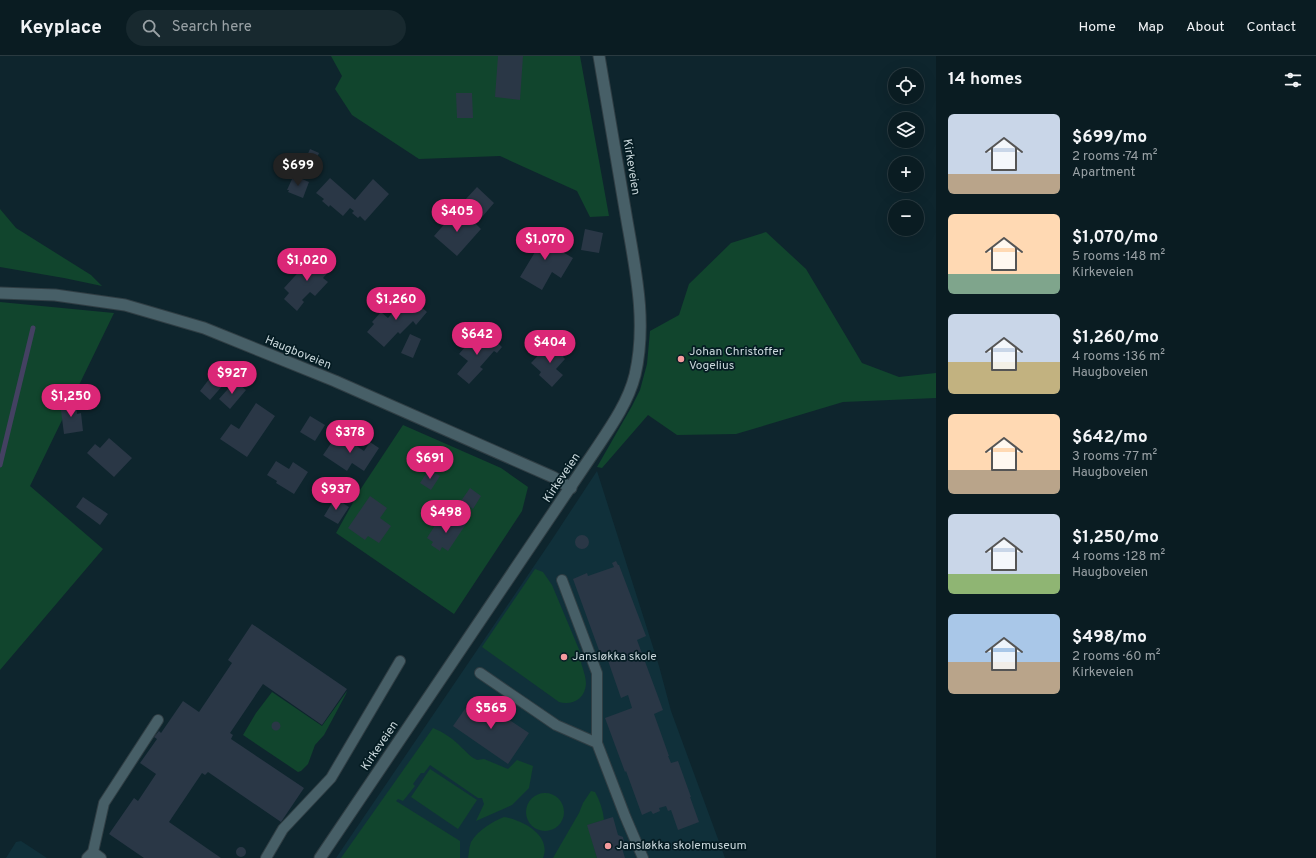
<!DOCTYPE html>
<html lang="en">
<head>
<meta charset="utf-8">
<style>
  body { margin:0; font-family:Overpass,sans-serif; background:#18292f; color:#f1f3f6; height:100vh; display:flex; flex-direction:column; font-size:15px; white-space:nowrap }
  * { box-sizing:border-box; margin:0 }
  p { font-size:13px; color:#99a1a5 }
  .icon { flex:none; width:22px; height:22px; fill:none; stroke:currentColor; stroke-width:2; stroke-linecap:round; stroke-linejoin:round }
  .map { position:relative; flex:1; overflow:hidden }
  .sheet { display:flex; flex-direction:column; background:#0a1c22; width:380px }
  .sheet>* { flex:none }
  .controls { position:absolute; left:888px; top:12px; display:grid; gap:8px }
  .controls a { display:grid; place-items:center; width:36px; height:36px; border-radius:50%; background:#0a1c22; box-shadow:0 4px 16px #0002,0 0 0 1px #2a3a40; font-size:20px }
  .price { position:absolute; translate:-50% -34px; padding:0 9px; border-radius:14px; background:#db2777; color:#fff; font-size:13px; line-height:26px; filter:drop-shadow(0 1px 2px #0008) }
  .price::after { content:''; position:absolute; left:50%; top:24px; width:12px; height:9px; margin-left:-6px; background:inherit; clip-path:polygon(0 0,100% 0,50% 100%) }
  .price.active { background:#222; color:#fff }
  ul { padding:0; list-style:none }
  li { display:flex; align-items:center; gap:12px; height:100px; padding:0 12px }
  li span { display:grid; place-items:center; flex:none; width:112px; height:80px; border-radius:6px; color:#555 }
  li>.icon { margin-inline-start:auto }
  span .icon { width:48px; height:48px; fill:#fffc; stroke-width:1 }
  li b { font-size:17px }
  h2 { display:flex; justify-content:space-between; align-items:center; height:48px; padding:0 12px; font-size:17px }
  header { display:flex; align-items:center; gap:24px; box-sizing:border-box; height:56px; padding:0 20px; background:#0a1c22; border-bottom:1px solid #2a3a40 }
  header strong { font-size:19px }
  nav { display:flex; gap:22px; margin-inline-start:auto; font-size:14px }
  .search { width:280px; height:36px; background:#18292f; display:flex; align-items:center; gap:10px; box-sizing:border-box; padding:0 14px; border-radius:22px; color:#99a1a5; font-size:15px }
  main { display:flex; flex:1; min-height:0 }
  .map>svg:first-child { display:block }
</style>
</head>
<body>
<header>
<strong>Keyplace</strong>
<div class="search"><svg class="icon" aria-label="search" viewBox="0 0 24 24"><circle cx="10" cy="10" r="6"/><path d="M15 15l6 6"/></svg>Search here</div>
<nav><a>Home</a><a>Map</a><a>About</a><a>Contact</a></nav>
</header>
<main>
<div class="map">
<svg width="936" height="802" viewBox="0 0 936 802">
  <rect width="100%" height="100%" fill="#0e252d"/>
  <path fill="#10303a" d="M 597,415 L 659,610 L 671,655 L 725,802 L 336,802 L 551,485 Z
    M 21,785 L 47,802 L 6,802 L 16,786 Z"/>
  <path fill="#11452d" d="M 331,0 L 580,0 L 609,160 L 590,161 L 577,135 L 500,100 L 419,103 L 352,59 L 335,33 L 342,20 Z
    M 0,153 L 16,172 L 91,219 L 102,230 L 64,222 L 0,211 Z
    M 766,176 L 806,213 L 862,307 L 899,321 L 936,317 L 936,342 L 843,346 L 736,378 L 677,379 L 648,359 L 602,412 L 597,411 L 632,350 L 640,334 L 647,308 L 650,275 L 679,259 L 689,228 L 731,187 Z
    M 0,246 L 114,257 L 30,430 L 103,493 L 0,614 Z
    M 403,369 L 501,412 L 528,431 L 522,455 L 454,558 L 336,477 L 360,434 Z
    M 535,513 L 543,516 L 552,529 L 583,603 L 581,607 C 583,613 586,621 586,628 C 585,643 572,650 559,646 L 482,591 Z
    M 347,635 L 346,638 L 324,679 L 315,689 L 308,708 L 301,715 L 298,716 L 243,679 L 256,657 L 272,636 L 322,670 Z
    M 433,672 C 443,676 454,683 462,692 C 468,697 469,700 477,704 L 484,703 L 508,713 L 517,704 L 533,710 L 529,732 L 512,749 L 476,765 L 484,748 L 482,742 L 478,742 L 430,709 L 424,717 L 421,717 L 413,728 L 415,730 L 403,745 L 398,743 L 396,745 L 460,785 L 460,802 L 341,802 Z
    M 430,713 L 477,744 L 458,773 L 411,741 Z
    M 591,735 L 595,736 C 600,745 603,754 604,764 L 588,769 L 597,802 L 553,802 L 579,757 L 583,747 Z
    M526 756a19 19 0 1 1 38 0a19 19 0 1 1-38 0Z
    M 504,761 C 522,764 552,779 543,802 L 468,802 C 469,797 469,791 471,786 C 478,774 492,766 504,761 Z"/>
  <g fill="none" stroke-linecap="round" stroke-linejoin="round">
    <path stroke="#444162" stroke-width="5" d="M 0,409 L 33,272"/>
  </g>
  <path fill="#2a3746" d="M 498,0 L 523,0 L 520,44 L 495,41 Z
    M 456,37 L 472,37 L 473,62 L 457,62 Z
    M 310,93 L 319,97 L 312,113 L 303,109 Z
    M 295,120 L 309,126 L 303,142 L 288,136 L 289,134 L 287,134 L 292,123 L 294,123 Z
    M 330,122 L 355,144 L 373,123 L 389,138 L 365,165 L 360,160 L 358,162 L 352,157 L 354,155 L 350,152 L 343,160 L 330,149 L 329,151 L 322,145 L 324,143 L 316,137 Z
    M 477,131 L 494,147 L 482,161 L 464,145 Z
    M 456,155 L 471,169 L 474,166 L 481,173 L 457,200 L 434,180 Z
    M 541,173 L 558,184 L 554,191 L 573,202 L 561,222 L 552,216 L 542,234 L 520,221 L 535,196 L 529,193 Z
    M 585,173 L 603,177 L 599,197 L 581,194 Z
    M 315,198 L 331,213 L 323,222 L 328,226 L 315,240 L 310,236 L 302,244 L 304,246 L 297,255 L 284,243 L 289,237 L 284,232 Z
    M 408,239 L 427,256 L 416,269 L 413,265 L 400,278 L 398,276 L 384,291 L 367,276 L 374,268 L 372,266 L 381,256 L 388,262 Z
    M 477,277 L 486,285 L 490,280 L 502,291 L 497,297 L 494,295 L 480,311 L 483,313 L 469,328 L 457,318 L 468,305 L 459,298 Z
    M 410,278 L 421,283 L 413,302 L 401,297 Z
    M 549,288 L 556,294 L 558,292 L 565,299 L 563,301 L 565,303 L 556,313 L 563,319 L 552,331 L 539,319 L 541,316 L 531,307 Z
    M 213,318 L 224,328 L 210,344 L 200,335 Z
    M 235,325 L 246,334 L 230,353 L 219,343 Z
    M 76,345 L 77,358 L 81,357 L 83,375 L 64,378 L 60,347 Z
    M 256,347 L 275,360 L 247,401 L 220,383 L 231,368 L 239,373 Z
    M 310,360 L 325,369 L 315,385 L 300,376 Z
    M 336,380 L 350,389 L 352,387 L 364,395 L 370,386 L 379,392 L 364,415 L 352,407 L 347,415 L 323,399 Z
    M 109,382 L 132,402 L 114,421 L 87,397 L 95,388 L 100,392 Z
    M 276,405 L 289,413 L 293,406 L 308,416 L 294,438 L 276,427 L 277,425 L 267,419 Z
    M 429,413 L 440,420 L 431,434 L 420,427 Z
    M 470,432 L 481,440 L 473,453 L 461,445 Z
    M 370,440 L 387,452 L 380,462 L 391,470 L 379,487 L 368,480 L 365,484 L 348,472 Z
    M 83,441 L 108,458 L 100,469 L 76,451 Z
    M 335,442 L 349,451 L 338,468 L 324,460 Z
    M 456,461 L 466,468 L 448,495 L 442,491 L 440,495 L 431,489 L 433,486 L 427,482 L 439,463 L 450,471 Z
    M575 486a7 7 0 1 1 14 0a7 7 0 1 1-14 0Z
    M 616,505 L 618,509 L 619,509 L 646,580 L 637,584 L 663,654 L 654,658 L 669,700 L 668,700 L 671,707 L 678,705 L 691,741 L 690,741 L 699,766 L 678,774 L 671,754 L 668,755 L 666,750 L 659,752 L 660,755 L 653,758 L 651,755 L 642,759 L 626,715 L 625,716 L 605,662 L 632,652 L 628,639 L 621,642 L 605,596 L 600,597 L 573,523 L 587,517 L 588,520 L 614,511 L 612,507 Z
    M 252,568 L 347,633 L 322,669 L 263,628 L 230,677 L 233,679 L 231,683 L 304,732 L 281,766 L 208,716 L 205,719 L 202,717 L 169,766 L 221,802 L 144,802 L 109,778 L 134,742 L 138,745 L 156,718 L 140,707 L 157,683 L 154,681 L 159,675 L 161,677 L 183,645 L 199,656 L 232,607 L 228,604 Z
    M 474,640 L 498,656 L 500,653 L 504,656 L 507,658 L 505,661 L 529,677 L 508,708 L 453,670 Z
    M271.5 670a4.5 4.5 0 1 1 9 0a4.5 4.5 0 1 1-9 0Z
    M 613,761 L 618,779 L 623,781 L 624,786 L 621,789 L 625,802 L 597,802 L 587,769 Z
    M236 796a5 5 0 1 1 10 0a5 5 0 1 1-10 0Z"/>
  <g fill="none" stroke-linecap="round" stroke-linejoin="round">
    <g stroke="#303e44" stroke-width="12">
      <path id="service" d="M 562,524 L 597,617 L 597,687 L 625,760 L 643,802
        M 480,617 L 556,669 L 597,687
        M 93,796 L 104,747 L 158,664
        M 87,802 L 93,796 L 101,802
        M 266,802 L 283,773 L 331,722 L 400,605"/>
    </g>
    <g stroke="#303e44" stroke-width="13">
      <path id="minor" d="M 0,237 L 55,239 L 125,249 L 204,272 L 335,325 L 553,421 L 571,432"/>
    </g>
    <g stroke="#303e44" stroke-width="13">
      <path id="secondary" d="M 320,802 L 594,396 C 610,372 628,347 635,319 C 648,263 634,208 625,153 C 616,102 608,51 599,0"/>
    </g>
    <use href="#service" stroke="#475f67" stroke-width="10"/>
    <use href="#minor" stroke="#475f67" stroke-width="11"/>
    <use href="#secondary" stroke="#475f67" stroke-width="11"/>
  </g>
  <g fill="#f59b9d" stroke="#051c23" stroke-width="1.5">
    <circle cx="681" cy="303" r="4"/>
    <circle cx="564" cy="601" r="4"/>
    <circle cx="608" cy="790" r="4"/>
  </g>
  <g text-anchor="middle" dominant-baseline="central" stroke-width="3.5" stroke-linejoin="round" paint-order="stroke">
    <g font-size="12" fill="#c8d6da" stroke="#051c23">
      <text transform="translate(631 111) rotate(81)">Kirkeveien</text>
      <text transform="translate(298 297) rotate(22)">Haugboveien</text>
      <text transform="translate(562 422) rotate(-56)">Kirkeveien</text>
      <text transform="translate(380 690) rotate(-56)">Kirkeveien</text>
    </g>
    <g font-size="12" fill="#c8d6da" stroke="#051c23" text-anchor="start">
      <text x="689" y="296">Johan Christoffer<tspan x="689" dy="14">Vogelius</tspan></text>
      <text x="572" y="601">Jansløkka skole</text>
      <text x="616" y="790">Jansløkka skolemuseum</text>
    </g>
  </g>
</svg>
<div class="controls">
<a><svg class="icon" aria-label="locate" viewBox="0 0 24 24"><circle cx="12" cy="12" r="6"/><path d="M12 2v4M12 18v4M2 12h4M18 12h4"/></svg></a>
<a><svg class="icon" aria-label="layers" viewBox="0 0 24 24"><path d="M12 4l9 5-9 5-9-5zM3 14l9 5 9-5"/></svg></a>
<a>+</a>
<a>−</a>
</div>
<b class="price active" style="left:298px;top:131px">$699</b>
<b class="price" style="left:457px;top:177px">$405</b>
<b class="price" style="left:545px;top:205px">$1,070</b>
<b class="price" style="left:307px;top:226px">$1,020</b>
<b class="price" style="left:396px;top:265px">$1,260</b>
<b class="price" style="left:477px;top:300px">$642</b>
<b class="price" style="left:550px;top:308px">$404</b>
<b class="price" style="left:232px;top:339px">$927</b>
<b class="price" style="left:71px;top:362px">$1,250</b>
<b class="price" style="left:350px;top:398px">$378</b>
<b class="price" style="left:430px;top:424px">$691</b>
<b class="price" style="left:336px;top:455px">$937</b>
<b class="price" style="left:446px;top:478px">$498</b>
<b class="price" style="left:491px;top:674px">$565</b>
</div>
<section class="sheet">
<h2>14 homes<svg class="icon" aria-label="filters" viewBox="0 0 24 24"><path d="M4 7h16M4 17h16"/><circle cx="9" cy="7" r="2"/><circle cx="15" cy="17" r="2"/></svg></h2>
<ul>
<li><span style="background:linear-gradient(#c9d6e8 75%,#b9a48a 0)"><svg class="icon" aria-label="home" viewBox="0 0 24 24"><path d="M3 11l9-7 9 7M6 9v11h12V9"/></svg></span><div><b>$699/mo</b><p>2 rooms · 74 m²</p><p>Apartment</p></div></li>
<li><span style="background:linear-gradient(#ffd9b3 75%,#7fa58c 0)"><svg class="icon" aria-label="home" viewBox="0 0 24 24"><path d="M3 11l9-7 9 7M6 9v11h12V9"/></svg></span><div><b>$1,070/mo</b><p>5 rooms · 148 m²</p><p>Kirkeveien</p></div></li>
<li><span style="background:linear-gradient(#c9d6e8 60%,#c2b280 0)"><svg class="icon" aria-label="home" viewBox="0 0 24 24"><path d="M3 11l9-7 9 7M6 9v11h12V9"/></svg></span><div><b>$1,260/mo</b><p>4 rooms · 136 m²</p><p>Haugboveien</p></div></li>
<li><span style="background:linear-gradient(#ffd9b3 70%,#b9a48a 0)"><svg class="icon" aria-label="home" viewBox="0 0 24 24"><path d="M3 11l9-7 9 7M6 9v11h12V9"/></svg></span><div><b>$642/mo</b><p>3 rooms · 77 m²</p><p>Haugboveien</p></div></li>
<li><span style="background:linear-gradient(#c9d6e8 75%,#8fb573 0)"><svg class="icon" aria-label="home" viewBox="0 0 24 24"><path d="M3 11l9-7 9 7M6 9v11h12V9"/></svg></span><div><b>$1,250/mo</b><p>4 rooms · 128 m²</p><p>Haugboveien</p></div></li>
<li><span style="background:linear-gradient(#a9c7e8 60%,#b9a48a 0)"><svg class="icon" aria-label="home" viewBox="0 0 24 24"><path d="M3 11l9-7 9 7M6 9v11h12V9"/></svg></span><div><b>$498/mo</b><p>2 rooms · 60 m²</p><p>Kirkeveien</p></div></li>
</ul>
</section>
</main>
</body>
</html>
